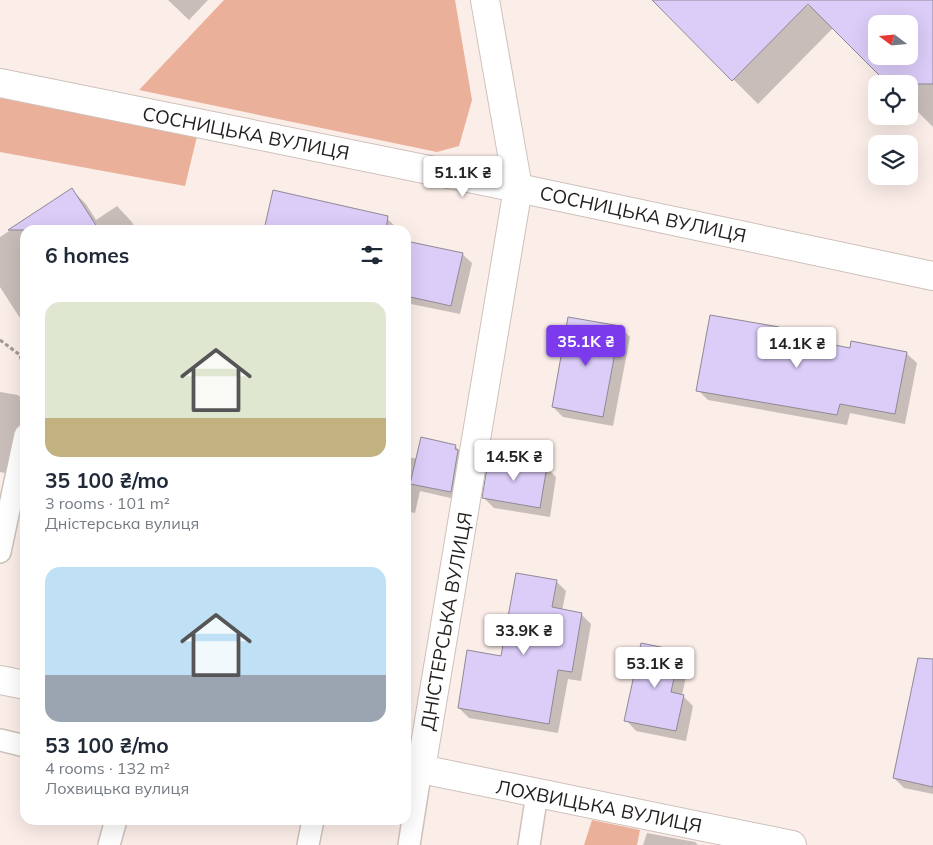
<!DOCTYPE html>
<html lang="en">
<head>
<meta charset="utf-8">
<style>
  body { margin:0; font-family:Mulish,sans-serif; background:#f2f2f3; color:#1f2937; height:100vh; display:flex; flex-direction:column; font-size:19px; white-space:nowrap }
  * { box-sizing:border-box; margin:0 }
  p { font-size:16px; color:#747a83 }
  .icon { flex:none; width:28px; height:28px; fill:none; stroke:currentColor; stroke-width:2; stroke-linecap:round; stroke-linejoin:round }
  .map { position:relative; flex:1; overflow:hidden }
  .details { position:absolute; left:20px; top:225px; width:391px; height:600px; display:flex; flex-direction:column; background:#fff; border-radius:15px; box-shadow:0 5px 20px #0002 }
  .details>* { flex:none }
  .needle { width:32px; rotate:286deg }
  .controls { position:absolute; left:868px; top:15px; display:grid; gap:10px }
  .controls a { display:grid; place-items:center; width:50px; height:50px; border-radius:10px; background:#fff; box-shadow:0 5px 20px #0002; font-size:25px }
  .price { position:absolute; translate:-50% -42px; padding:0 11px; border-radius:5px; background:#fff; color:#222; font-size:16px; line-height:32px; filter:drop-shadow(0 1px 2px #0008) }
  .price::after { content:''; position:absolute; left:50%; top:30px; width:15px; height:11px; margin-left:-8px; background:inherit; clip-path:polygon(0 0,100% 0,50% 100%) }
  .price.active { background:#7c3aed; color:#fff }
  ul { padding:0; list-style:none }
  li { display:grid; align-content:center; gap:10px; height:265px; padding:0 25px }
  li span { display:grid; place-items:center; height:155px; border-radius:15px; color:#555 }
  li>.icon { margin-inline-start:auto }
  span .icon { width:90px; height:90px; fill:#fffc; stroke-width:1 }
  li b { font-size:21px }
  h2 { display:flex; justify-content:space-between; align-items:center; height:60px; padding:0 25px; font-size:21px }
  .map>svg:first-child { display:block }
</style>
</head>
<body>
<div class="map">
<svg width="933" height="845" viewBox="0 0 933 845">
  <rect width="100%" height="100%" fill="#fbede8"/>
  <path fill="#ebb099" d="M 224,0 L 455,0 L 472,100 L 459,146 L 437,152 L 139,90 Z
    M 0,93 L 199,128 L 185,186 L 0,152 Z
    M 592,820 L 640,830 L 637,845 L 584,845 Z"/>
  <path fill="#0003" fill-rule="evenodd" d="M 168,0 L 208,0 L 189,20 Z
    M 654,0 L 802,0 L 808,6 L 814,0 L 933,0 L 933,127 L 909,103 L 909,84 L 833,28 L 758,104 ZM 876,24 L 909,24 L 909,56 L 876,56 Z
    M 72,190 L 86,204 L 96,220 L 117,206 L 131,221 L 137,230 L 25,230 L 25,326 L 0,287 L 0,237 Z
    M 385,217 L 395,226 L 394,230 L 266,230 Z
    M 406,242 L 462,254 L 472,263 L 460,314 L 406,303 Z
    M 620,327 L 630,337 L 613,426 L 563,417 L 553,407 Z
    M 778,328 L 787,337 L 851,349 L 906,353 L 917,363 L 905,424 L 850,413 L 847,425 L 708,400 L 698,390 Z
    M 0,392 L 18,395 L 25,402 L 25,440 L 19,476 L 0,472 Z
    M 455,446 L 463,454 L 459,500 L 420,491 L 415,513 L 406,511 L 406,456 L 417,459 Z
    M 546,467 L 556,477 L 550,517 L 494,508 L 483,497 Z
    M 556,581 L 566,591 L 562,611 L 581,614 L 591,624 L 581,681 L 568,679 L 558,733 L 469,718 L 459,708 L 502,658 Z
    M 679,652 L 689,663 L 682,695 L 693,706 L 686,741 L 636,731 L 626,720 Z
    M 933,716 L 933,794 L 904,788 L 894,778 Z
    M 647,833 L 695,842 L 698,845 L 643,845 Z"/>
  <path fill="#dbccf8" stroke="#8e8a95" fill-rule="evenodd" d="M 652,0 L 933,0 L 933,84 L 888,84 L 808,4 L 732,81 ZM 876,24 L 909,24 L 909,56 L 876,56 Z
    M 72,188 L 99,230 L 8,230 Z
    M 273,190 L 388,216 L 386,230 L 264,230 Z
    M 406,241 L 463,253 L 451,306 L 406,296 Z
    M 710,315 L 779,327 L 778,334 L 850,348 L 851,341 L 907,352 L 895,414 L 840,404 L 837,415 L 696,391 Z
    M 568,317 L 620,326 L 603,417 L 552,407 Z
    M 421,437 L 456,445 L 455,449 L 458,450 L 451,492 L 410,484 Z
    M 489,455 L 547,466 L 540,508 L 482,498 Z
    M 516,573 L 557,580 L 552,607 L 582,613 L 572,672 L 558,670 L 549,724 L 458,708 L 467,650 L 501,656 Z
    M 641,643 L 680,651 L 671,692 L 684,695 L 676,731 L 624,721 Z
    M 918,658 L 933,659 L 933,787 L 893,778 Z"/>
  <g fill="none" stroke-linecap="round" stroke-linejoin="round">
    <g stroke="#cec1bb" stroke-width="24">
      <path id="service" d="M 0,552 L 25,435
        M 0,740 L 25,746
        M 109,845 L 116,820
        M 308,845 L 313,820
        M 409,845 L 421,769
        M 529,845 L 537,794"/>
    </g>
    <g stroke="#cec1bb" stroke-width="30">
      <path id="minor" d="M 0,83 L 518,188 L 933,276
        M 0,680 L 25,685
        M 406,766 L 792,845
        M 421,769 L 518,188 L 485,0"/>
    </g>
    <path stroke="#a39995" stroke-width="3" stroke-dasharray="4 2.5" stroke-linecap="butt" d="M 0,340 L 20,355 L 25,374"/>
    <use href="#service" stroke="#fff" stroke-width="21"/>
    <use href="#minor" stroke="#fff" stroke-width="28"/>
  </g>
  <g text-anchor="middle" dominant-baseline="central" stroke-width="4" stroke-linejoin="round" paint-order="stroke">
    <g font-size="19" fill="#231f1d" stroke="#fff">
      <text transform="translate(246 133) rotate(11)">СОСНИЦЬКА ВУЛИЦЯ</text>
      <text transform="translate(643 214) rotate(12)">СОСНИЦЬКА ВУЛИЦЯ</text>
      <text transform="translate(446 621) rotate(-80)">ДНІСТЕРСЬКА ВУЛИЦЯ</text>
      <text transform="translate(599 806) rotate(11)">ЛОХВИЦЬКА ВУЛИЦЯ</text>
    </g>
  </g>
</svg>
<div class="controls">
<a><svg class="needle" viewBox="-14 -14 28 28"><path d="M0-13l5 13h-10z" fill="#e53935"/><path d="M0 13l5-13h-10z" fill="#747a83"/></svg></a>
<a><svg class="icon" aria-label="locate" viewBox="0 0 24 24"><circle cx="12" cy="12" r="6"/><path d="M12 2v4M12 18v4M2 12h4M18 12h4"/></svg></a>
<a><svg class="icon" aria-label="layers" viewBox="0 0 24 24"><path d="M12 4l9 5-9 5-9-5zM3 14l9 5 9-5"/></svg></a>
</div>
<b class="price" style="left:463px;top:198px">51.1K ₴</b>
<b class="price active" style="left:586px;top:367px">35.1K ₴</b>
<b class="price" style="left:797px;top:369px">14.1K ₴</b>
<b class="price" style="left:514px;top:482px">14.5K ₴</b>
<b class="price" style="left:524px;top:656px">33.9K ₴</b>
<b class="price" style="left:655px;top:689px">53.1K ₴</b>
<section class="details">
<h2>6 homes<svg class="icon" aria-label="filters" viewBox="0 0 24 24"><path d="M4 7h16M4 17h16"/><circle cx="9" cy="7" r="2"/><circle cx="15" cy="17" r="2"/></svg></h2>
<ul>
<li><span style="background:linear-gradient(#dfe7d0 75%,#c2b280 0)"><svg class="icon" aria-label="home" viewBox="0 0 24 24"><path d="M3 11l9-7 9 7M6 9v11h12V9"/></svg></span><div><b>35 100 ₴/mo</b><p>3 rooms · 101 m²</p><p>Дністерська вулиця</p></div></li>
<li><span style="background:linear-gradient(#bfe0f5 70%,#9aa5b1 0)"><svg class="icon" aria-label="home" viewBox="0 0 24 24"><path d="M3 11l9-7 9 7M6 9v11h12V9"/></svg></span><div><b>53 100 ₴/mo</b><p>4 rooms · 132 m²</p><p>Лохвицька вулиця</p></div></li>
</ul>
</section>
</div>
</body>
</html>
